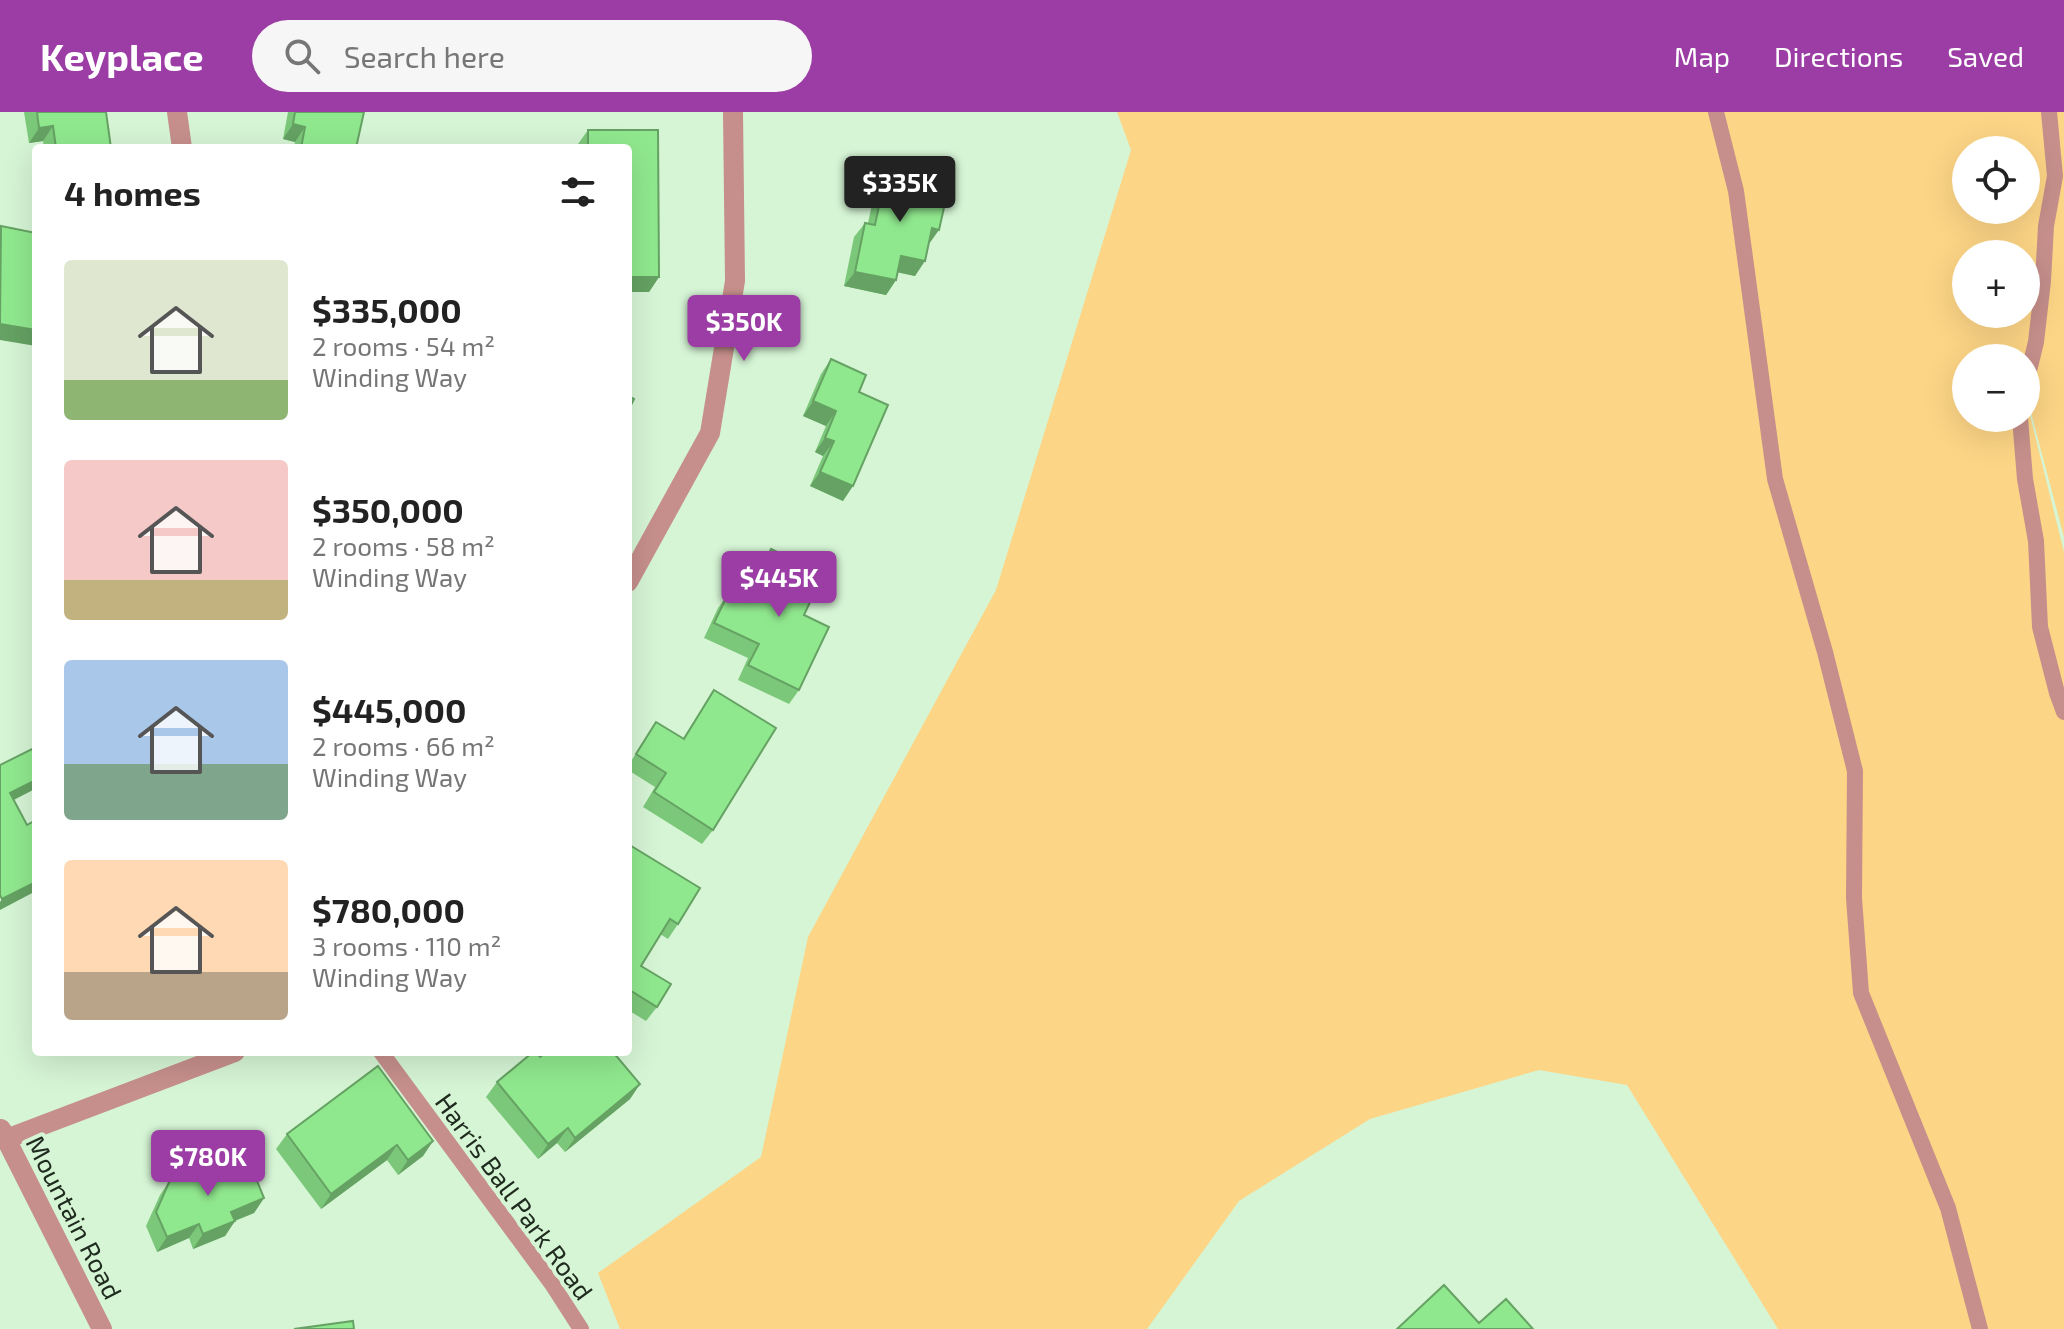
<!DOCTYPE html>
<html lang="en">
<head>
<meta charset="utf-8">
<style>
  body { margin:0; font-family:"Exo 2",sans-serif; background:#f6f6f6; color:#222; height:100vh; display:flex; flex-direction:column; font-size:30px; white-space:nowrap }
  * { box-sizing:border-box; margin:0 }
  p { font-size:26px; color:#767676 }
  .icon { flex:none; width:44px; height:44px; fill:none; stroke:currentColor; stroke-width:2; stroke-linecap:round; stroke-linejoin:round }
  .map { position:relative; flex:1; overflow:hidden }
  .drawer { position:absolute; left:32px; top:32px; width:600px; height:912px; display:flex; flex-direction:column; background:#fff; border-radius:8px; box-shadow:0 8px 32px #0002 }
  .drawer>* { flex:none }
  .controls { position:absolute; left:1952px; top:24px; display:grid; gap:16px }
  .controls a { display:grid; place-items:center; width:88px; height:88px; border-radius:50%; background:#fff; box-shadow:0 8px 32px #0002; font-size:40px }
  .price { position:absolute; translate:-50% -68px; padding:0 18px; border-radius:8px; background:#9b3da5; color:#fff; font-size:26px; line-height:52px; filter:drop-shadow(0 2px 4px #0008) }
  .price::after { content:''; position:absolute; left:50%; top:48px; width:24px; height:18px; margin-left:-12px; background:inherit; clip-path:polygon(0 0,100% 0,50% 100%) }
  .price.active { background:#222; color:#fff }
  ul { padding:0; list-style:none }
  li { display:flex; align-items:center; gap:24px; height:200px; padding:0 32px }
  li span { display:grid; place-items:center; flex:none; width:224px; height:160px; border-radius:8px; color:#555 }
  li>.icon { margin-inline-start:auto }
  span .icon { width:96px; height:96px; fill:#fffc; stroke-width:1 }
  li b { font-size:34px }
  h2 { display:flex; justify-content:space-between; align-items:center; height:96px; padding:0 32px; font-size:34px }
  header { display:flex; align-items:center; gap:48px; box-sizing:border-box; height:112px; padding:0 40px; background:#9b3da5; color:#fff }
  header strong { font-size:38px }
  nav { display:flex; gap:44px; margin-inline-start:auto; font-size:28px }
  .search { width:560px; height:72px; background:#f6f6f6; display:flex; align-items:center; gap:20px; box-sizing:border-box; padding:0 28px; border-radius:44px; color:#767676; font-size:30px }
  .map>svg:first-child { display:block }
</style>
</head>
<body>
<header>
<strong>Keyplace</strong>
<div class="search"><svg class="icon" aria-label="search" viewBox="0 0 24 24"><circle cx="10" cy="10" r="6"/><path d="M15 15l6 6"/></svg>Search here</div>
<nav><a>Map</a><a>Directions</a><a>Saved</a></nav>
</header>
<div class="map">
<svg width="2064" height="1217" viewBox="0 0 2064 1217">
  <rect width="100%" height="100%" fill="#d6f5d5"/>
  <path fill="#fdd586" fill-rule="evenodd" d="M 1117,0 L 2064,0 L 2064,425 L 2026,282 L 2026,246 L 1966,246 L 1966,306 L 2026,306 L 2026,287 L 2064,440 L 2064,1217 L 1778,1217 L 1627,973 L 1539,958 L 1370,1007 L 1239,1089 L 1147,1217 L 620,1217 L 598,1161 L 761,1045 L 808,825 L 996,478 L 1131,38 ZM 1966,38 L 2026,38 L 2026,98 L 1966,98 ZM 1966,142 L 2026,142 L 2026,202 L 1966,202 Z"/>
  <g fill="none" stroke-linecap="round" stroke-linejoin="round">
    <path stroke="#c68f8b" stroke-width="16" d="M 1716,0 L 1736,79 L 1775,367 L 1825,540 L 1855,659 L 1854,786 L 1861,881 L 1948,1096 L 1980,1217
      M 2026,271 L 2036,230 L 2043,169 L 2046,114 L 2055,64 L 2049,0
      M 2020,306 L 2025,367 L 2036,429 L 2040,515 L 2057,581 L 2064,600
      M 381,940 L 552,1172 L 581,1217"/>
    <path stroke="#c68f8b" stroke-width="20" d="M 177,0 L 182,36
      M 628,470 L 710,321 L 735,169 L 733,0
      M 1,1017 L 102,1217
      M 6,1027 L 235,940"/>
  </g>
  <path fill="#7cc87a" d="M 24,0 L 106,0 L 111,36 L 44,36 L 43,29 L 29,31 Z
    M 288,0 L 364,0 L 356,36 L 294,36 L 295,30 L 283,27 Z
    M 588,18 L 658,18 L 659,165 L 649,180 L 628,180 L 628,36 L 578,36 L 578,32 Z
    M 887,55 L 932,89 L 929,132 L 915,164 L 898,160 L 896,168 L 886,183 L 844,174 L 854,125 L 865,111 L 868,111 L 877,69 Z
    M 831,247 L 859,280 L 843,389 L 810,374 L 823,344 L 815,340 L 826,314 L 803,304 L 821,262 Z
    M 771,437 L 804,503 L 799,578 L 789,592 L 738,568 L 748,546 L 704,526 L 718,496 L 728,482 L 743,489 L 761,451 Z
    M 714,578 L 713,718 L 702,732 L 643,695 L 655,675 L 628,658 L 628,654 L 656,610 L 683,626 Z
    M 628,732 L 678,812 L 668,827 L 660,822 L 641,854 L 657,895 L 646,909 L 628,898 Z
    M 540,945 L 640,972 L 630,987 L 565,1040 L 557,1031 L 538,1047 L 486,985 L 497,970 Z
    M 287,1022 L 433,1029 L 423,1044 L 398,1063 L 387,1048 L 321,1097 L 276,1037 Z
    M 215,1061 L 264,1086 L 254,1101 L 235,1109 L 225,1124 L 193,1137 L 189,1126 L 157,1140 L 146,1114 L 160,1083 L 170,1068 Z"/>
  <path fill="#65a263" d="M 293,12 L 305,15 L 295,30 L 283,27 Z
    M 53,14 L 43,29 L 29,31 L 39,16 Z
    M 932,116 L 939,118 L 929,132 Z
    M 901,144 L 925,149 L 915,164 L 891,159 Z
    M 855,160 L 896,168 L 886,183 L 844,174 Z
    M 628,165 L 659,165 L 649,180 L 628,180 Z
    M 0,212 L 36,218 L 36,234 L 0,228 Z
    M 813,289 L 836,299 L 826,314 L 803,304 Z
    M 825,326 L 834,329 L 823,344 L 815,340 Z
    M 820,360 L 853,374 L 843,389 L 810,374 Z
    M 36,668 L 35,677 L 0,695 L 10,681 Z
    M 36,770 L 36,779 L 0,798 L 0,790 L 2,787 Z
    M 640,972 L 630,987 L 565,1040 L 575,1026 Z
    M 568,1016 L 557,1031 L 538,1047 L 548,1032 Z
    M 433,1029 L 423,1044 L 398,1063 L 408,1048 Z
    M 397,1033 L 387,1048 L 321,1097 L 331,1082 Z
    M 264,1086 L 254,1101 L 221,1114 L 231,1100 Z
    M 235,1109 L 225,1124 L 193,1137 L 203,1122 Z
    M 199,1112 L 189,1126 L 157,1140 L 167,1125 Z"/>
  <path fill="#90e88e" stroke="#65a263" stroke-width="2" d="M 37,0 L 106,0 L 111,36 L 56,36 L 53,14 L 39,16 Z
    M 295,0 L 364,0 L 356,36 L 301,36 L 305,15 L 293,12 Z
    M 588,18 L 658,18 L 659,165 L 628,165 L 628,36 L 588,36 Z
    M 887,55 L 937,65 L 932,89 L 945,91 L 939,118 L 932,116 L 925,149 L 901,144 L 896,168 L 855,160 L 865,111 L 875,113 Z
    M 1,114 L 36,121 L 36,218 L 0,212 Z
    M 831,247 L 866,263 L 859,280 L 888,293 L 853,374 L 820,360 L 834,329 L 825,326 L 836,299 L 813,289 Z
    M 628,284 L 634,287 L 628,299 Z
    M 771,437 L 823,462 L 804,503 L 829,515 L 799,578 L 748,553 L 759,532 L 714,511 L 728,482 L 746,490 Z
    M 714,578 L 776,616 L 713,718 L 654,680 L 666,661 L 636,642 L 656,610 L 684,627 Z
    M 32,637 L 36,645 L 36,668 L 10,681 L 27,713 L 36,708 L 36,770 L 2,787 L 0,783 L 0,653 Z
    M 628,732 L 700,776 L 678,812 L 670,807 L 641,854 L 671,872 L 657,895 L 628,877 Z
    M 533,940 L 536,940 L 540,945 L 547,940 L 613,940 L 640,972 L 575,1026 L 568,1016 L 548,1032 L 497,970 Z
    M 378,954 L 433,1029 L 408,1048 L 397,1033 L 331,1082 L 287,1022 Z
    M 248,1047 L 264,1086 L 231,1100 L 235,1109 L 203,1122 L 199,1112 L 167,1125 L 156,1100 L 170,1068 L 211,1051 L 215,1061 Z
    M 1444,1173 L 1479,1211 L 1506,1187 L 1533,1217 L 1397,1217 Z
    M 353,1209 L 354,1217 L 294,1217 Z"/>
  <g text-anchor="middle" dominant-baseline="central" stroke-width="8" stroke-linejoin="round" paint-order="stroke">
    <g font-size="26" fill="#202b1f" stroke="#d6f5d5">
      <text transform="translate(515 1084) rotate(54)">Harris Ball Park Road</text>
      <text transform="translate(75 1105) rotate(63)">Mountain Road</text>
    </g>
  </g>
</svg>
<div class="controls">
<a><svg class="icon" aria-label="locate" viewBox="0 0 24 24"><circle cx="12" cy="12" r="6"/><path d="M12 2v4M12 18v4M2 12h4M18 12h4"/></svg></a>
<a>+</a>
<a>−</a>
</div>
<b class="price active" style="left:900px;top:112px">$335K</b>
<b class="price" style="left:744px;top:251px">$350K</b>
<b class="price" style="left:779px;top:507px">$445K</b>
<b class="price" style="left:208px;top:1086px">$780K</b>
<section class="drawer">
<h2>4 homes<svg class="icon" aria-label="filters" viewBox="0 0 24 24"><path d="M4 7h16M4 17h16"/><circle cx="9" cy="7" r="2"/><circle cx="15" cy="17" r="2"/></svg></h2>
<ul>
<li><span style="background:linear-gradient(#dfe7d0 75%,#8fb573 0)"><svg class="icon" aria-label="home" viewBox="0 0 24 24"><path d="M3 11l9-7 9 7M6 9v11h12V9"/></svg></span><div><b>$335,000</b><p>2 rooms · 54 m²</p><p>Winding Way</p></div></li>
<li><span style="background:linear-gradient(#f6c9c9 75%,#c2b280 0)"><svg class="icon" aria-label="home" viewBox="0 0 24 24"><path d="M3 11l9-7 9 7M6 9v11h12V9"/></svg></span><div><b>$350,000</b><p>2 rooms · 58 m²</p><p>Winding Way</p></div></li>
<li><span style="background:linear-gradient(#a9c7e8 65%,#7fa58c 0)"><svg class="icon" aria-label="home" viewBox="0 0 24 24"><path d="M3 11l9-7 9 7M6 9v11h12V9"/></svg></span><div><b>$445,000</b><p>2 rooms · 66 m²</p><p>Winding Way</p></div></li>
<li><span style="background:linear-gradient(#ffd9b3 70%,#b9a48a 0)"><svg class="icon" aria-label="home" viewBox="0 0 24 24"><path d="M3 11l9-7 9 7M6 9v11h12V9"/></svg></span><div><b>$780,000</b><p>3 rooms · 110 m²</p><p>Winding Way</p></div></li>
</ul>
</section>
</div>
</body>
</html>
